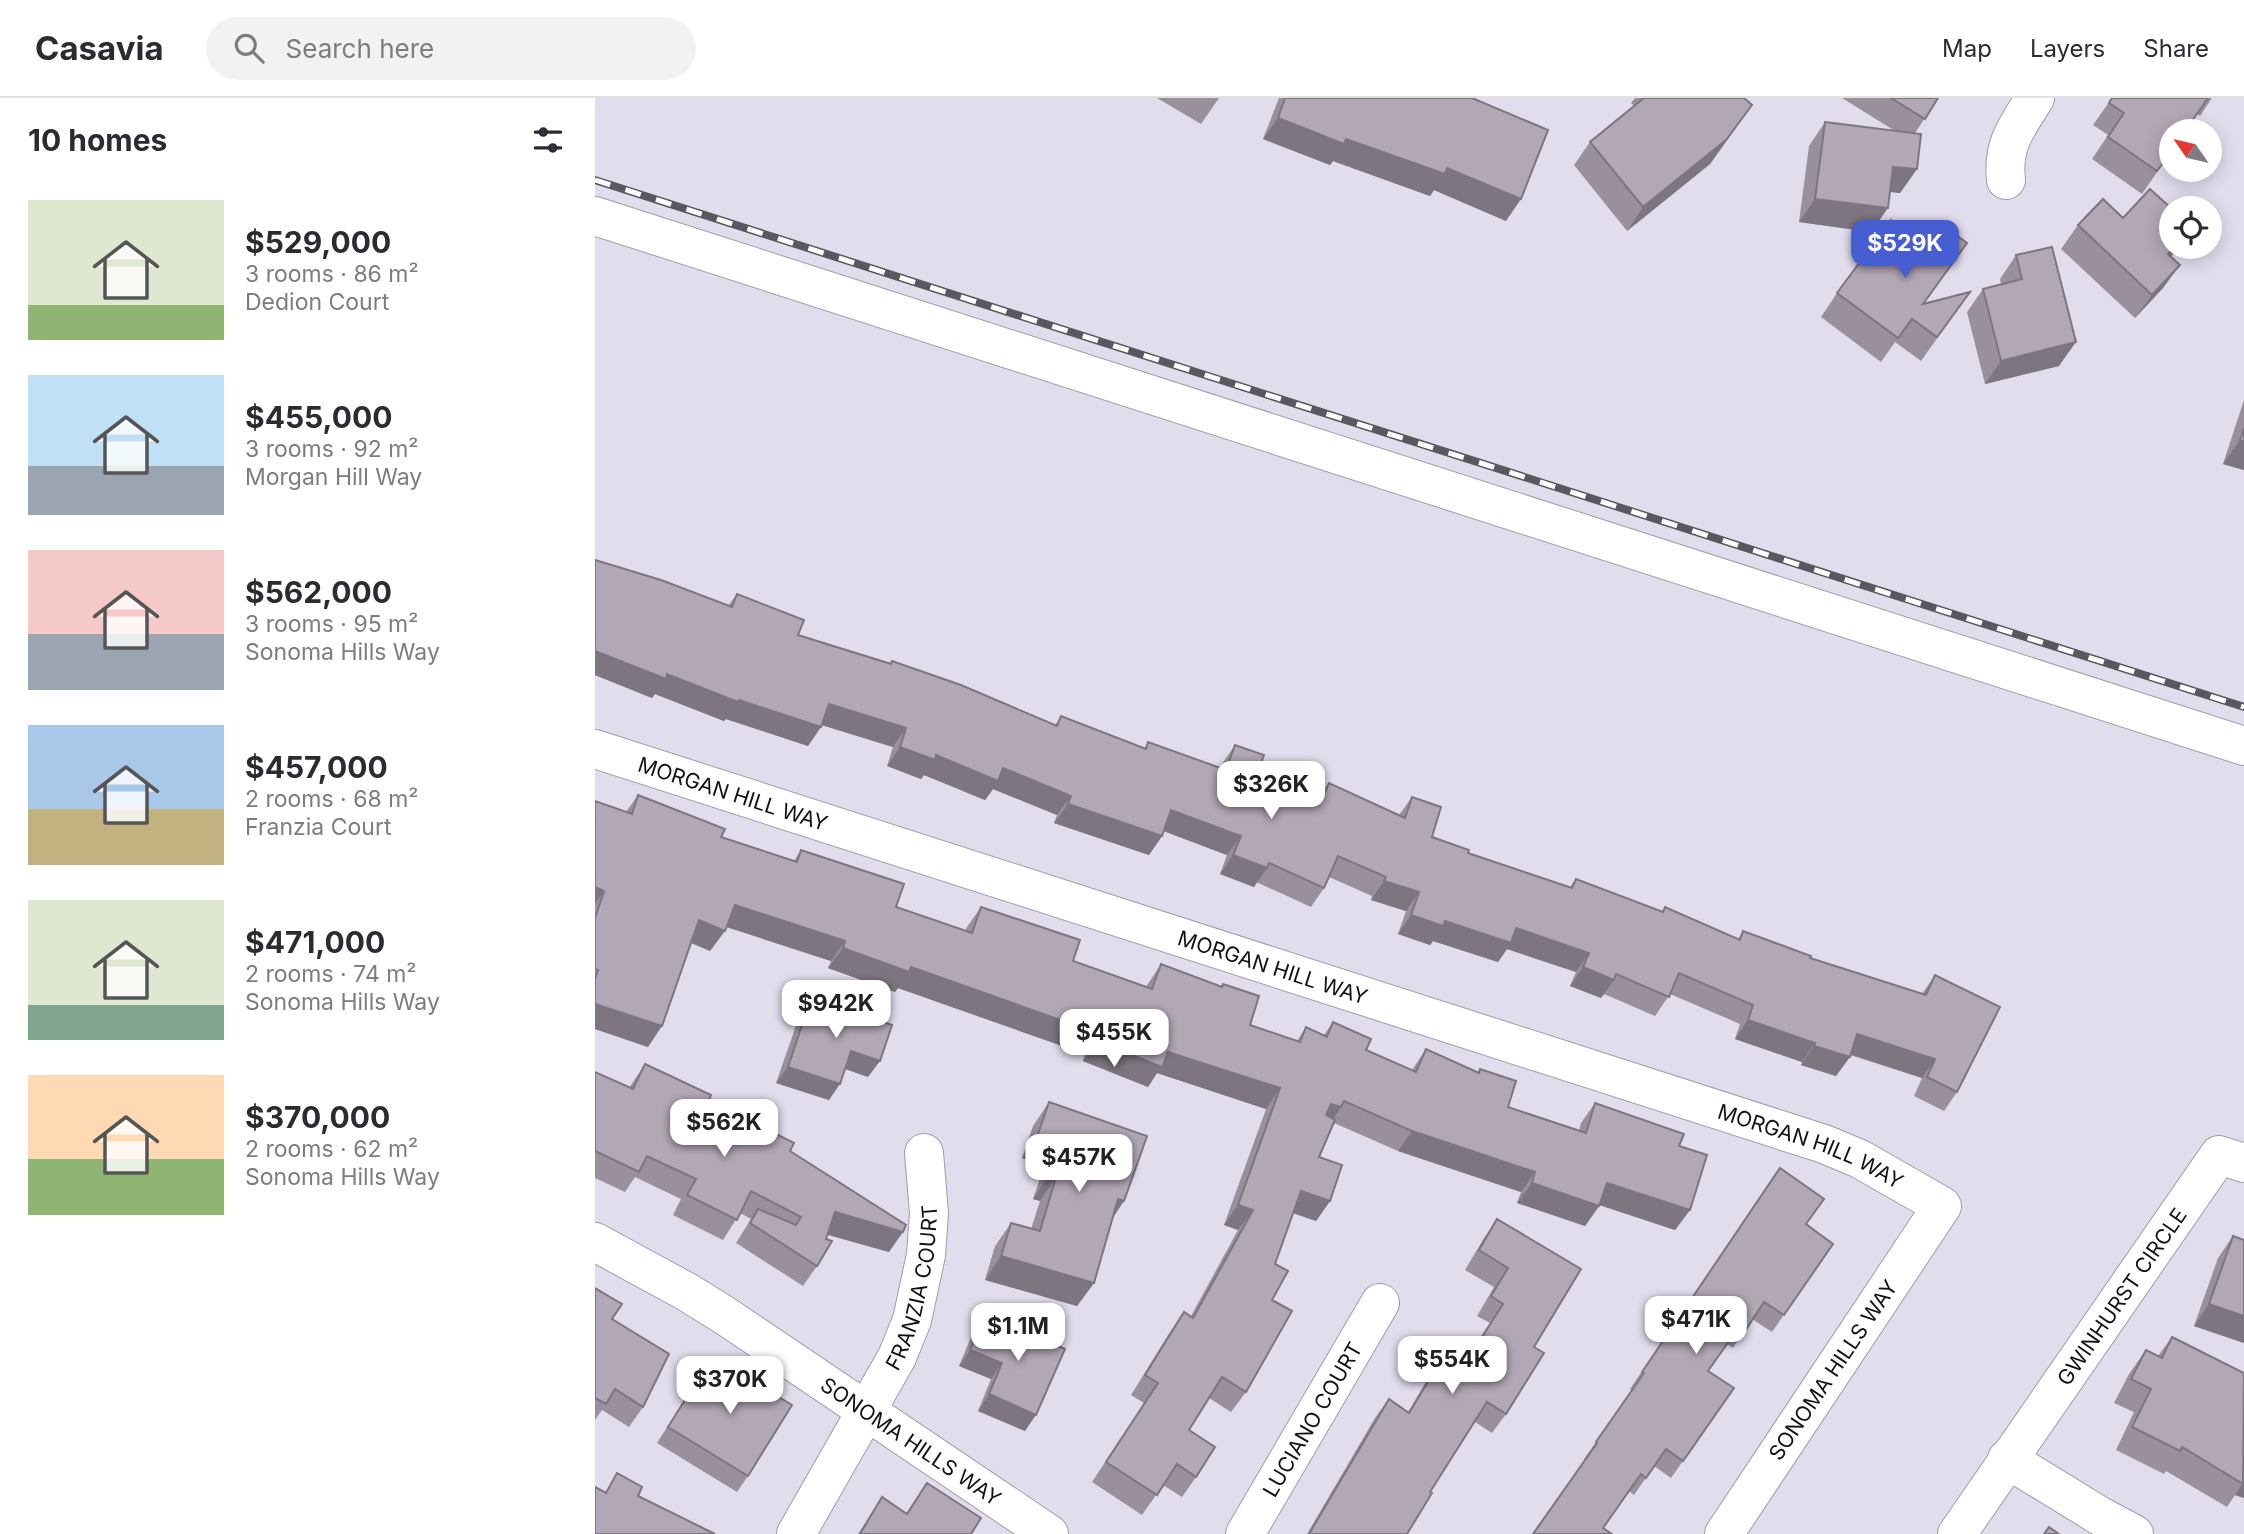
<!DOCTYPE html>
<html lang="en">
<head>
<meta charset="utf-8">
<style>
  body { margin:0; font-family:Inter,sans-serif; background:#f2f2f3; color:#2b2b33; height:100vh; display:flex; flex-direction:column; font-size:26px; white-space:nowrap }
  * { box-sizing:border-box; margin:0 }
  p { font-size:23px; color:#7c7c81 }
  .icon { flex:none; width:38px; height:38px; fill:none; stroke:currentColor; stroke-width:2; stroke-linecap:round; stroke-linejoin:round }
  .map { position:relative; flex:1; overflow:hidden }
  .side { display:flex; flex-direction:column; background:#fff; width:595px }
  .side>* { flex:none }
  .needle { width:46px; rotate:304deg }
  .controls { position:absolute; left:1564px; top:21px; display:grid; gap:14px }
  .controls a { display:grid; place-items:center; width:63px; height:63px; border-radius:50%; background:#fff; box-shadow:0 4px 18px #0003; font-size:35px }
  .price { position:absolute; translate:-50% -60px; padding:0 16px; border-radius:14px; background:#fff; color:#222; font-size:23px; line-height:46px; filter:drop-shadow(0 2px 4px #0008) }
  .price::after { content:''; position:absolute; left:50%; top:42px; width:21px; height:16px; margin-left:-10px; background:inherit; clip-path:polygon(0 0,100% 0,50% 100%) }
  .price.on { background:#465ed2; color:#fff }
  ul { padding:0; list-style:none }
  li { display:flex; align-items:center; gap:21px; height:175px; padding:0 28px }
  li span { display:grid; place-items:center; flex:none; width:196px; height:140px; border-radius:0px; color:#555 }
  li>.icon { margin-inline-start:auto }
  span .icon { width:84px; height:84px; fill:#fffc; stroke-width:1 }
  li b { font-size:30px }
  h2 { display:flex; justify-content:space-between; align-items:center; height:84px; padding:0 28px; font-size:30px }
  header { display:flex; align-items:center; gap:42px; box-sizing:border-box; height:98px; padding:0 35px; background:#fff; border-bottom:2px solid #e1e1e2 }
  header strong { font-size:33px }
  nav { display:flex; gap:38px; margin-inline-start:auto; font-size:24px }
  .search { width:490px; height:63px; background:#f2f2f3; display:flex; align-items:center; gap:18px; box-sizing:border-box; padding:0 24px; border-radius:38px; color:#7c7c81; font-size:26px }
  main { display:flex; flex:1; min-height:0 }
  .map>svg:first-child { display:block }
</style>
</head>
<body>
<header>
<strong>Casavia</strong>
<div class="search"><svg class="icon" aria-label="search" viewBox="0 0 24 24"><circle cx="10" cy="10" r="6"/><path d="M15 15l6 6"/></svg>Search here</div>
<nav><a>Map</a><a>Layers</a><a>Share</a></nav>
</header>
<main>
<section class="side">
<h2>10 homes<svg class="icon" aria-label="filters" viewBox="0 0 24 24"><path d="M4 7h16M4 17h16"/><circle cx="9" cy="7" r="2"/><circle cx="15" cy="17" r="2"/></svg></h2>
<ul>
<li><span style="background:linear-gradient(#dfe7d0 75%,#8fb573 0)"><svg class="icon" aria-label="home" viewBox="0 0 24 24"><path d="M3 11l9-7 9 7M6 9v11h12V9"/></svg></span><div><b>$529,000</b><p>3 rooms · 86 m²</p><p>Dedion Court</p></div></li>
<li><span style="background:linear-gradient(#bfe0f5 65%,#9aa5b1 0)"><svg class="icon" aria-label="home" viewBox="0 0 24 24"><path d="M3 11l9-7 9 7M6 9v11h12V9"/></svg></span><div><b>$455,000</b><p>3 rooms · 92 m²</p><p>Morgan Hill Way</p></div></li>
<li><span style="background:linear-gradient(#f6c9c9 60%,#9aa5b1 0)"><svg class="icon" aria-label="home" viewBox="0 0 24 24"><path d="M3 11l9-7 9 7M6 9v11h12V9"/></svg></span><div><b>$562,000</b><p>3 rooms · 95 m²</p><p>Sonoma Hills Way</p></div></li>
<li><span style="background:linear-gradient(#a9c7e8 60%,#c2b280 0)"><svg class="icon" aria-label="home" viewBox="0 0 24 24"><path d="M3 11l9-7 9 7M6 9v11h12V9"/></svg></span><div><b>$457,000</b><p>2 rooms · 68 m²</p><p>Franzia Court</p></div></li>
<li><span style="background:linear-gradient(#dfe7d0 75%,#7fa58c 0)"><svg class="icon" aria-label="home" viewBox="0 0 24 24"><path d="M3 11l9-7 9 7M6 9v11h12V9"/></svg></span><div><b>$471,000</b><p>2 rooms · 74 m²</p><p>Sonoma Hills Way</p></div></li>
<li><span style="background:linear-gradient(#ffd9b3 60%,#8fb573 0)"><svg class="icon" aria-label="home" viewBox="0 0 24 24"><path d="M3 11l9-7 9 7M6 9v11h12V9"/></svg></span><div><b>$370,000</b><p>2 rooms · 62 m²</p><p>Sonoma Hills Way</p></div></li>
</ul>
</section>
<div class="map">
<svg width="1649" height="1436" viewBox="0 0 1649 1436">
  <rect width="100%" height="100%" fill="#e2dded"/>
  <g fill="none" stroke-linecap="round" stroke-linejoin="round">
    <g stroke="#a09bab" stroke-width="40">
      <g id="minor">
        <path d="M 1411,82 C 1407,46 1422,29 1440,0"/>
        <path d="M 0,118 L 1649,648"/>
        <path id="s1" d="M 0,651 L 1229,1046 L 1265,1061 L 1347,1108 L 1129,1436"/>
        <path id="s2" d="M 0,1144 L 92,1194 L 129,1217 L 454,1436"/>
        <path d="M 1412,1361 L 1505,1418 L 1539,1436"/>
        <path id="s3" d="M 201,1436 L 302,1259 L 317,1222 L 331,1157 L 334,1115 L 329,1055"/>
        <path id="s4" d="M 650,1436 L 785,1205"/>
        <path id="s5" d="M 1362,1436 L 1624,1057 L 1649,1065"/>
      </g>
    </g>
    <use href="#minor" stroke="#fff" stroke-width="38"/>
    <g stroke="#5a5760" stroke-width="8">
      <path id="rail" d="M 0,82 L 1649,609"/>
    </g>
    <use href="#rail" stroke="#fff" stroke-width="5" stroke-dasharray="16" stroke-linecap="butt"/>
  </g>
  <path fill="#99909c" d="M 562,0 L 624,0 L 606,26 Z
    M 684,0 L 877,0 L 911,123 L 839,92 L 835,98 L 738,63 L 735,67 L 668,41 Z
    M 1040,0 L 1149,0 L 1140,31 L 1115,66 L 1032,133 L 979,67 L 995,44 L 1039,8 L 1036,5 Z
    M 1247,0 L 1343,0 L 1320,35 L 1322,71 L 1305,95 L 1295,94 L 1276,134 L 1204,124 L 1214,48 L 1230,24 L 1300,33 Z
    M 1517,0 L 1617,0 L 1605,18 L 1602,16 L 1547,96 L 1497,61 L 1513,37 L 1498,27 Z
    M 1528,120 L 1577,149 L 1584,149 L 1576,159 L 1568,190 L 1540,220 L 1466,151 L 1483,127 Z
    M 1372,145 L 1329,206 L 1375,194 L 1326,263 L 1300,244 L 1286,264 L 1226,219 L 1242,195 L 1330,148 Z
    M 1421,157 L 1464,268 L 1390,286 L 1372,214 L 1388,191 L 1406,186 L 1405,181 Z
    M 1649,302 L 1649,372 L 1628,366 Z
    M 0,462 L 133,508 L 142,496 L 203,537 L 296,565 L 297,563 L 460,627 L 466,618 L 549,651 L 553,644 L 625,670 L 627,666 L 640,647 L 661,678 L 722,701 L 734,685 L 804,717 L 817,699 L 837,739 L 873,755 L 975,789 L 981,781 L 1067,814 L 1070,809 L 1143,841 L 1148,833 L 1215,860 L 1327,896 L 1340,877 L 1362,994 L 1349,1013 L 1319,998 L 1327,980 L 1255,957 L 1241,978 L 1206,967 L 1207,964 L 1140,941 L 1145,926 L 1075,896 L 1060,918 L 1009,896 L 1006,900 L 975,888 L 981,874 L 912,851 L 903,864 L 838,843 L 835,847 L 803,836 L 811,813 L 776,802 L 777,798 L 734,779 L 729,790 L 716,809 L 661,784 L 659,789 L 625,776 L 632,757 L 569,733 L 567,738 L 554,757 L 459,725 L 462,717 L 398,691 L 390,702 L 329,677 L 326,681 L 292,668 L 298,649 L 227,627 L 213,648 L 131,621 L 129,623 L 60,596 L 57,600 L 0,577 Z
    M 43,697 L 126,739 L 199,763 L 206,752 L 301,809 L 370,833 L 372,829 L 386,809 L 478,863 L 551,889 L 566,866 L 626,889 L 628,886 L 655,927 L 702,943 L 711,929 L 729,937 L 738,924 L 771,952 L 817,972 L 831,951 L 883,974 L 885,971 L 913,1009 L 984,1033 L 986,1025 L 1000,1005 L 1084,1048 L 1095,1112 L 1080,1132 L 1005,1107 L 990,1128 L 922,1105 L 926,1094 L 803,1053 L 739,1025 L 724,1059 L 735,1103 L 721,1123 L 698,1115 L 680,1166 L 677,1202 L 651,1294 L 636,1314 L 614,1300 L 594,1332 L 601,1379 L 587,1399 L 568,1387 L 547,1417 L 497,1384 L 549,1305 L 536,1297 L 575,1234 L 589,1214 L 596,1218 L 643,1132 L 629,1127 L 671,1011 L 562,975 L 553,989 L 488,963 L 490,956 L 303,890 L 300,894 L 233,870 L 236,863 L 131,829 L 115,853 L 96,845 L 53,949 L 0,931 L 0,703 L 31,714 Z
    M 216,900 L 273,979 L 250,971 L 234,1002 L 181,985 L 205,916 Z
    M 50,966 L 114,1002 L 195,1053 L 294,1154 L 232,1136 L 222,1168 L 208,1188 L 141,1145 L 156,1121 L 145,1115 L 128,1142 L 78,1117 L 86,1101 L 40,1079 L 30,1094 L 0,1080 L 0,974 L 34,990 Z
    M 454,1004 L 517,1120 L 499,1185 L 482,1208 L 390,1182 L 400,1148 L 416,1125 L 436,1131 L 445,1103 L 438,1101 L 449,1068 L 427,1060 L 438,1028 Z
    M 1185,1070 L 1211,1126 L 1238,1146 L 1177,1234 L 1157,1221 L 1138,1250 L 1132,1246 L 1113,1273 L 1139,1290 L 1076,1380 L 1059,1368 L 1039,1397 L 1034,1393 L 938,1436 L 990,1362 L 989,1361 L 1037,1293 L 1035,1291 Z
    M 902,1121 L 939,1249 L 911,1316 L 897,1335 L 880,1324 L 835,1394 L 812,1436 L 712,1436 L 780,1320 L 794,1301 L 813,1314 L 845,1260 L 859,1241 L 877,1252 L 895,1225 L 882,1218 L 899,1189 L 870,1172 L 889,1140 Z
    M 1638,1138 L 1649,1245 L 1599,1228 L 1623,1160 Z
    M 0,1190 L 17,1221 L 48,1309 L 34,1329 L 7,1312 L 0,1322 Z
    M 391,1216 L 430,1333 L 383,1313 L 396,1281 L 364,1268 L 379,1232 Z
    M 1577,1239 L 1649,1275 L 1649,1400 L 1640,1397 L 1632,1409 L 1571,1373 L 1569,1376 L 1521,1352 L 1539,1314 L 1519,1305 L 1534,1276 L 1551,1252 L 1563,1258 Z
    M 117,1259 L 153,1378 L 142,1394 L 62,1345 Z
    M 332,1385 L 376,1436 L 263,1436 L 287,1399 L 311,1416 Z"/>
  <path fill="#7d757f" d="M 1157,7 L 1115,66 L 1032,133 L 1048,109 Z
    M 683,20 L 751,41 L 852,70 L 926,101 L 911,123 L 839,92 L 835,98 L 738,63 L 735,67 L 668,41 Z
    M 1298,69 L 1322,71 L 1305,95 L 1282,92 Z
    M 1220,101 L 1293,110 L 1276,134 L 1204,124 Z
    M 1580,149 L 1584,149 L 1557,180 L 1573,156 Z
    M 1585,167 L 1568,190 L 1540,220 L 1557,197 Z
    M 1481,244 L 1464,268 L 1390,286 L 1406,263 Z
    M 1645,342 L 1649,344 L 1649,372 L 1628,366 Z
    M 0,553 L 72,576 L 144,602 L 226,629 L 213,648 L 131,621 L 129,623 L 60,596 L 57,600 L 0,577 Z
    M 234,606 L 311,630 L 298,649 L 220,625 Z
    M 305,649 L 408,670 L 476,698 L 462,717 L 398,691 L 390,702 L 329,677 L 326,681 L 292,668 Z
    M 473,706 L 567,738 L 554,757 L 459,725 Z
    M 576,712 L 646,738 L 632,757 L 563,731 Z
    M 638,757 L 672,770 L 659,789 L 625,776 Z
    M 789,783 L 824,794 L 811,813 L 776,802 Z
    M 0,789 L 9,793 L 0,806 Z
    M 140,807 L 250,843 L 236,863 L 126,827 Z
    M 816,817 L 850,823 L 921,830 L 994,855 L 981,874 L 912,851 L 903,864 L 838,843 L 835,847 L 803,836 Z
    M 104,822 L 130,833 L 115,853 L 90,842 Z
    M 248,850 L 316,869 L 505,936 L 490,956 L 303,890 L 300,894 L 233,870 Z
    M 988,869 L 1019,882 L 1006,900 L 975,888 Z
    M 0,906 L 67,928 L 53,949 L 0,931 Z
    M 1153,922 L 1220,945 L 1207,964 L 1140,941 Z
    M 1262,936 L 1340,961 L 1327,980 L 1249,954 Z
    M 502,943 L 573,954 L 685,990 L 671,1011 L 562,975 L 553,989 L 488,963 Z
    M 1219,948 L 1255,959 L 1241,978 L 1206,967 Z
    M 256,953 L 285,963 L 273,979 L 245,969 Z
    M 193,969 L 245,986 L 234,1002 L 181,985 Z
    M 736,1006 L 746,1009 L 732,1030 L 722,1026 Z
    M 817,1033 L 940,1074 L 926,1094 L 803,1053 Z
    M 443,1036 L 465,1044 L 449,1068 L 427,1060 Z
    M 454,1077 L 461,1079 L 445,1103 L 438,1101 Z
    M 937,1085 L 1004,1108 L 990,1128 L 922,1105 Z
    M 1012,1085 L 1095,1112 L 1080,1132 L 998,1105 Z
    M 706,1093 L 735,1103 L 721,1123 L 692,1113 Z
    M 523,1101 L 529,1103 L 513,1127 Z
    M 643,1107 L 658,1112 L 643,1132 L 629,1127 Z
    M 240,1114 L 308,1134 L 294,1154 L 226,1135 Z
    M 406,1158 L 499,1185 L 482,1208 L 390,1182 Z
    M 1614,1206 L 1649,1218 L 1649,1245 L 1599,1228 Z
    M 375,1252 L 407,1265 L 396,1281 L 364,1268 Z
    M 394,1296 L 441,1317 L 430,1333 L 383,1313 Z
    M 1649,1383 L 1649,1400 L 1640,1397 Z"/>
  <path fill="#b2a7b5" stroke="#7d757f" stroke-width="2" d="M 690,0 L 877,0 L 953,32 L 926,101 L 852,70 L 850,76 L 751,41 L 749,46 L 683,20 Z
    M 1049,0 L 1149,0 L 1157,7 L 1131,42 L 1048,109 L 995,44 Z
    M 1296,0 L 1343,0 L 1330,21 Z
    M 1517,0 L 1613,0 L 1590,33 L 1577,33 L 1577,53 L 1562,73 L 1513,39 L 1529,15 L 1514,5 Z
    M 1230,24 L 1326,36 L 1322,71 L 1298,69 L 1293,110 L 1220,101 Z
    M 1555,91 L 1577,111 L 1577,149 L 1580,149 L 1573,156 L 1585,167 L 1557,197 L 1483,127 L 1508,101 L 1528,120 Z
    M 1296,122 L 1330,148 L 1346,126 L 1372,145 L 1328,206 L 1375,194 L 1342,239 L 1317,221 L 1303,240 L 1242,195 Z
    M 1457,149 L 1481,244 L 1406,263 L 1388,191 L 1427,181 L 1421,157 Z
    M 1649,330 L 1649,344 L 1645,342 Z
    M 0,462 L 66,482 L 137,509 L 142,496 L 209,522 L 203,537 L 296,566 L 297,563 L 366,587 L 462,628 L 466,618 L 551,651 L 553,644 L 631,672 L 640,647 L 669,657 L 661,678 L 726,703 L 734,685 L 810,720 L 817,699 L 846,709 L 837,739 L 874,752 L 873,755 L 977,790 L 981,781 L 1068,814 L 1070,809 L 1145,842 L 1148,833 L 1216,858 L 1215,860 L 1331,897 L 1340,877 L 1405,909 L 1362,994 L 1332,979 L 1340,961 L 1262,936 L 1255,959 L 1219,948 L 1220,945 L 1153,922 L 1158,907 L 1084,875 L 1074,899 L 1021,876 L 1019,882 L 988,869 L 994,855 L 921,830 L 916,845 L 850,823 L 848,828 L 816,817 L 824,794 L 789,783 L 791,779 L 743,758 L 729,790 L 674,765 L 672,770 L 638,757 L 646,738 L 576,712 L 567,738 L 473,706 L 476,698 L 408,670 L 403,683 L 341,657 L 340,662 L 305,649 L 311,630 L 234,606 L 226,629 L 144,602 L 143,604 L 72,576 L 71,581 L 0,553 Z
    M 43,697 L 130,731 L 126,739 L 202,764 L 206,752 L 309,786 L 301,809 L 377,835 L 386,809 L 485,842 L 478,863 L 557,891 L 566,866 L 627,889 L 628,886 L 664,898 L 655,927 L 705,944 L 711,929 L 732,939 L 738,924 L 776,941 L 771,952 L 821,974 L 831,951 L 884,975 L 885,971 L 921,983 L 913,1009 L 991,1035 L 1000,1005 L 1089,1036 L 1084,1048 L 1112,1057 L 1095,1112 L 1012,1085 L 1004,1108 L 937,1085 L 940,1074 L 817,1033 L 749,1003 L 746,1009 L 736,1006 L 731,1017 L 740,1022 L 724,1059 L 747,1067 L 735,1103 L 706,1093 L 680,1166 L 693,1173 L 677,1202 L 697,1213 L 651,1294 L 627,1279 L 594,1332 L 620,1349 L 601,1379 L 582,1366 L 562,1397 L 511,1364 L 563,1285 L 550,1277 L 589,1214 L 598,1220 L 658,1112 L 643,1107 L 685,990 L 573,954 L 567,969 L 502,943 L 505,936 L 316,869 L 314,874 L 248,850 L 250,843 L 140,807 L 130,833 L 104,822 L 67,928 L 0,906 L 0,881 L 3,872 L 0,871 L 0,820 L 9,793 L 0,789 L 0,703 L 37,716 Z
    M 216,900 L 297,927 L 285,963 L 256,953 L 245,986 L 193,969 Z
    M 50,966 L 116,997 L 114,1002 L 199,1045 L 195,1053 L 311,1127 L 308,1134 L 240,1114 L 231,1141 L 237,1143 L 222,1168 L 155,1125 L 163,1111 L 201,1127 L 206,1119 L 156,1093 L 142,1122 L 92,1097 L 101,1081 L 52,1058 L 44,1074 L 0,1053 L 0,974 L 38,991 Z
    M 454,1004 L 552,1038 L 529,1103 L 523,1101 L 499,1185 L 406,1158 L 416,1125 L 445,1133 L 461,1079 L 454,1077 L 465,1044 L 443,1036 Z
    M 1185,1070 L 1229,1101 L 1211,1126 L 1238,1146 L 1189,1217 L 1169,1204 L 1150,1233 L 1144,1229 L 1113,1273 L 1139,1290 L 1088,1363 L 1071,1351 L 1051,1380 L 1046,1376 L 1008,1430 L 1017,1436 L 938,1436 L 1002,1345 L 1001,1344 L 1049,1275 L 1047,1274 Z
    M 902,1121 L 986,1171 L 939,1249 L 949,1255 L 911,1316 L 892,1304 L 835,1394 L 837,1395 L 812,1436 L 714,1436 L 794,1301 L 814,1315 L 859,1241 L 878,1253 L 908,1206 L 896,1198 L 913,1170 L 884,1152 Z
    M 1638,1138 L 1649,1142 L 1649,1218 L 1614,1206 Z
    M 0,1190 L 27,1206 L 17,1221 L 74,1256 L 48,1309 L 20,1291 L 11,1306 L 0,1300 Z
    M 391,1216 L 470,1251 L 441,1317 L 394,1296 L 407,1265 L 375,1252 Z
    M 1577,1239 L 1649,1275 L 1648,1386 L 1587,1349 L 1585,1353 L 1537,1329 L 1556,1291 L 1536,1281 L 1551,1252 L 1567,1260 Z
    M 117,1259 L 197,1307 L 153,1378 L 73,1329 Z
    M 22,1375 L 47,1389 L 43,1398 L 120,1436 L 0,1436 L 0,1389 L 11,1395 Z
    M 332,1385 L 386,1420 L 376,1436 L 265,1436 L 287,1399 L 312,1416 Z
    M 1454,1429 L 1464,1436 L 1449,1436 Z"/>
  <g text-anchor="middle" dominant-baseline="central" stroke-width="7" stroke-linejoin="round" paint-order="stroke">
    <g font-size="21" fill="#131117" stroke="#fff">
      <text stroke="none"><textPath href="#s1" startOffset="145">MORGAN HILL WAY</textPath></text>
      <text stroke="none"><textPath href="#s1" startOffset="712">MORGAN HILL WAY</textPath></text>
      <text stroke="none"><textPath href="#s1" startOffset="1279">MORGAN HILL WAY</textPath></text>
      <text stroke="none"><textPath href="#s3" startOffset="276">FRANZIA COURT</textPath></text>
      <text stroke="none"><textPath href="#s5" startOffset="289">GWINHURST CIRCLE</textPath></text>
      <text transform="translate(1238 1272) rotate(-56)">SONOMA HILLS WAY</text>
      <text stroke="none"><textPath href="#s4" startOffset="133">LUCIANO COURT</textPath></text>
      <text stroke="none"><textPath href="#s2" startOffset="374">SONOMA HILLS WAY</textPath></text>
    </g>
  </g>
</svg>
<div class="controls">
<a><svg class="needle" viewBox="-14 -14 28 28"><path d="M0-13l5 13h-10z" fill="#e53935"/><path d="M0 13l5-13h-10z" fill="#7c7c81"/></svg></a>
<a><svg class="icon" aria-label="locate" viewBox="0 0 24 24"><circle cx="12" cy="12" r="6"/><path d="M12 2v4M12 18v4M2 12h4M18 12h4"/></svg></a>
</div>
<b class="price on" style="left:1310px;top:182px">$529K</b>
<b class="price" style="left:676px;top:723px">$326K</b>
<b class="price" style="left:241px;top:942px">$942K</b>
<b class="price" style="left:519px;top:971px">$455K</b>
<b class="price" style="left:129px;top:1061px">$562K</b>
<b class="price" style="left:484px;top:1096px">$457K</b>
<b class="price" style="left:1101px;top:1258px">$471K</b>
<b class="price" style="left:423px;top:1265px">$1.1M</b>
<b class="price" style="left:857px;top:1298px">$554K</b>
<b class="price" style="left:135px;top:1318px">$370K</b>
</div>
</main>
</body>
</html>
